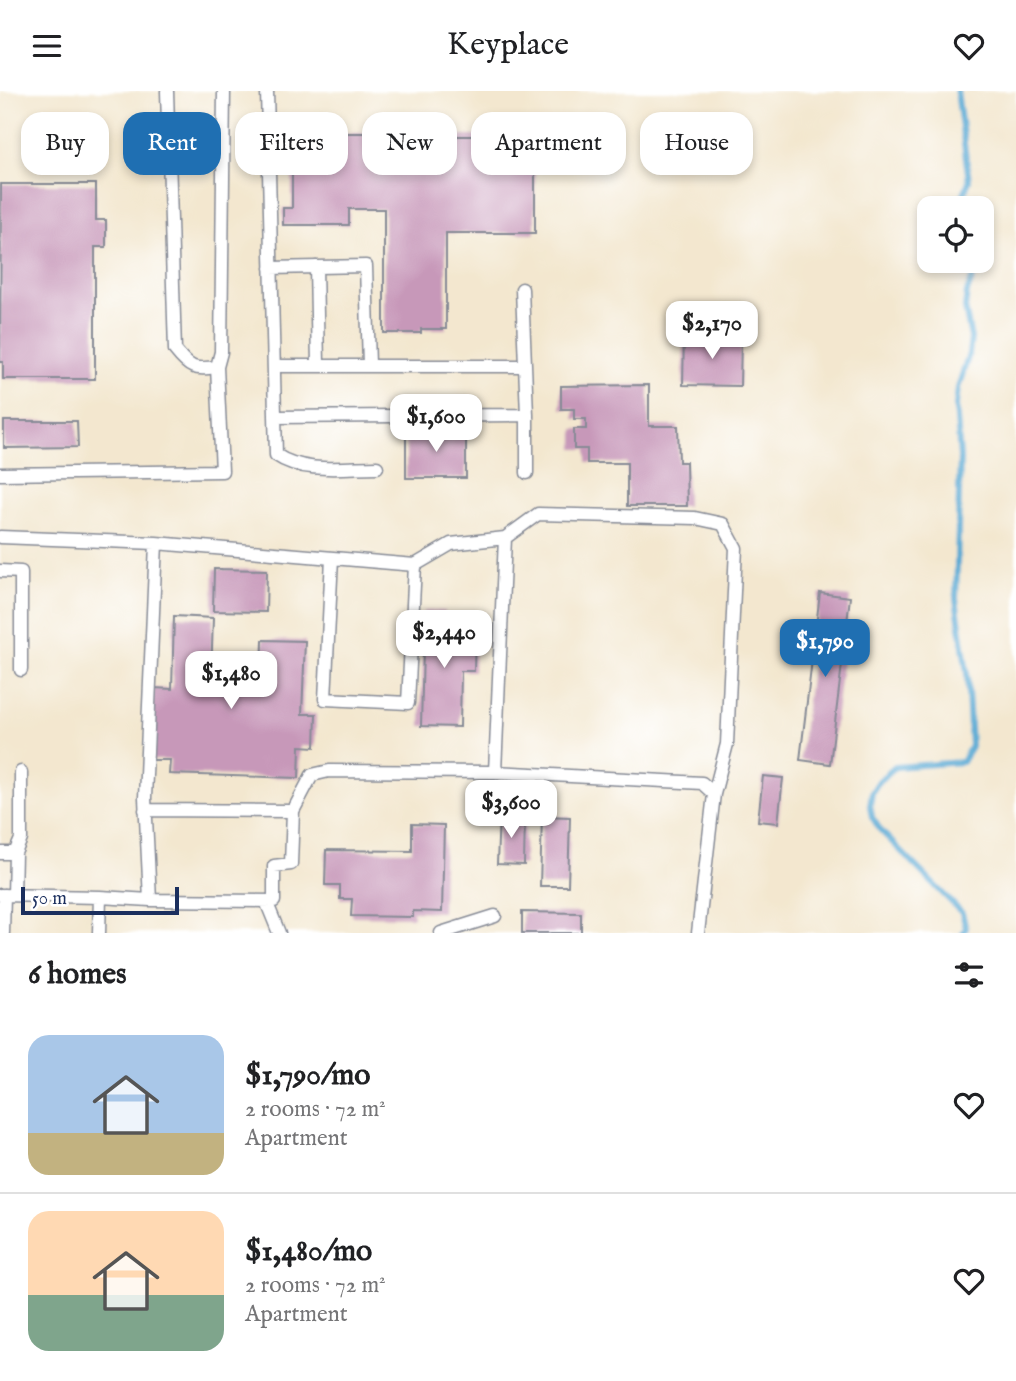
<!DOCTYPE html>
<html lang="en">
<head>
<meta charset="utf-8">
<style>
  body { margin:0; font-family:"IM FELL English",serif; background:#f6f6f6; color:#202124; height:100vh; display:flex; flex-direction:column; font-size:26px; white-space:nowrap }
  * { box-sizing:border-box; margin:0 }
  p { font-size:23px; color:#757577 }
  .icon { flex:none; width:38px; height:38px; fill:none; stroke:currentColor; stroke-width:2; stroke-linecap:round; stroke-linejoin:round }
  .map { position:relative; height:842px; overflow:hidden }
  .panel { display:flex; flex-direction:column; background:#fff; flex:1 }
  .panel>* { flex:none }
  .banner { position:absolute; left:21px; top:21px; width:975px; height:63px; display:flex; gap:14px }
  .controls { position:absolute; left:917px; top:105px; display:grid; gap:14px }
  .controls a { display:grid; place-items:center; width:77px; height:77px; border-radius:14px; background:#fff; box-shadow:0 4px 10px #0003; font-size:35px }
  .scale { position:absolute; left:21px; bottom:18px; width:158px; box-sizing:border-box; padding-left:7px; border:4px solid #1b2f5e; border-top:0; font-size:19px; line-height:24px; white-space:nowrap; color:#1b2f5e; -webkit-text-stroke:5px #fff; paint-order:stroke }
  .price { position:absolute; translate:-50% -60px; padding:0 16px; border-radius:14px; background:#fff; color:#222; font-size:23px; line-height:46px; filter:drop-shadow(0 2px 4px #0008) }
  .price::after { content:''; position:absolute; left:50%; top:42px; width:21px; height:16px; margin-left:-10px; background:inherit; clip-path:polygon(0 0,100% 0,50% 100%) }
  .price.active { background:#1f6fb2; color:#fff }
  ul { padding:0; list-style:none }
  li { display:flex; align-items:center; gap:21px; height:175px; padding:0 28px }
  li+li { border-top:2px solid #e0e0e0 }
  li span { display:grid; place-items:center; flex:none; width:196px; height:140px; border-radius:21px; color:#555 }
  li>.icon { margin-inline-start:auto }
  span .icon { width:84px; height:84px; fill:#fffc; stroke-width:1 }
  li b { font-size:30px }
  h2 { display:flex; justify-content:space-between; align-items:center; height:84px; padding:0 28px; font-size:30px }
  .chip { padding:0 24px; border-radius:21px; background:#fff; box-shadow:0 4px 10px #0003; font-size:24px; line-height:63px }
  .chip.active { background:#1f6fb2; color:#fff }
  header { display:flex; justify-content:space-between; align-items:center; height:91px; padding:0 28px; background:#fff; font-size:32px; font-weight:600 }
  .map>svg:first-child { display:block }
</style>
</head>
<body>
<header><svg class="icon" aria-label="menu" viewBox="0 0 24 24"><path d="M4 6h16M4 12h16M4 18h16"/></svg>Keyplace<svg class="icon" aria-label="heart" viewBox="0 0 24 24"><path d="M12 20l-8-8c-3-5 5-10 8-4 3-6 11-1 8 4z"/></svg></header>
<div class="map">
<svg width="1016" height="842" viewBox="0 0 1016 842">
  <rect width="100%" height="100%" fill="#fff"/>
  <filter id="ink" filterUnits="userSpaceOnUse"><feTurbulence type="fractalNoise" baseFrequency=".0143" numOctaves="2"/><feDisplacementMap in="SourceGraphic" scale="14" xChannelSelector="R" yChannelSelector="G"/><feConvolveMatrix kernelMatrix="1 2 1 2 8 2 1 2 1" color-interpolation-filters="sRGB"/></filter>
  <filter id="wash" filterUnits="userSpaceOnUse"><feTurbulence type="fractalNoise" baseFrequency=".00686" numOctaves="4" result="noise"/><feDisplacementMap in="SourceGraphic" scale="28" xChannelSelector="R" yChannelSelector="G"/><feGaussianBlur stdDeviation="1.57" result="paint"/><feColorMatrix in="noise" values="0 0 0 0 0 0 0 0 0 0 0 0 0 0 0 0 0 1.4 0 .05"/><feComposite in="paint" operator="in"/></filter>
  <g filter="url(#wash)">
    <rect width="100%" height="100%" fill="#f3e7cf"/>
    <g fill="none" stroke-linecap="round" stroke-linejoin="round">
      <path stroke="#58a9d3" stroke-width="6" d="M 957,0 L 969,90 L 963,105 L 967,117
        M 963,842 L 966,837 L 962,822 L 881,740 L 872,726 L 870,715 L 872,701 L 879,690 L 895,676 L 962,671 L 971,655 L 967,582 L 956,508 L 960,366 L 956,314 L 958,297 L 969,263 L 971,247 L 965,217 L 967,201 L 977,176 L 978,170"/>
    </g>
    <g id="blocks">
      <path fill="#c798b9" d="M 295,38 L 328,38 L 328,42 L 420,42 L 420,45 L 535,45 L 535,142 L 446,142 L 446,238 L 421,238 L 421,242 L 384,242 L 384,118 L 349,118 L 349,134 L 283,134 L 283,117 L 292,117 L 292,61 L 295,61 Z
        M 1,93 L 96,93 L 96,129 L 106,129 L 106,156 L 95,156 L 95,288 L 3,288 L 3,271 L 0,271 Z
        M 684,245 L 741,246 L 740,295 L 683,294 Z
        M 649,294 L 649,335 L 678,335 L 679,371 L 686,371 L 687,415 L 627,415 L 627,372 L 587,372 L 587,358 L 574,358 L 574,338 L 586,338 L 586,328 L 574,328 L 574,318 L 561,318 L 561,295 Z
        M 4,330 L 77,330 L 78,356 L 4,357 Z
        M 406,339 L 466,339 L 466,387 L 406,387 Z
        M 214,478 L 267,479 L 266,521 L 213,520 Z
        M 820,502 L 850,506 L 830,673 L 800,669 Z
        M 424,520 L 445,520 L 445,539 L 475,539 L 474,580 L 461,580 L 460,636 L 421,635 Z
        M 174,525 L 213,527 L 211,585 L 262,587 L 263,549 L 305,550 L 302,623 L 316,623 L 315,656 L 300,655 L 299,687 L 169,683 L 170,669 L 151,669 L 153,597 L 172,598 Z
        M 763,685 L 783,687 L 778,732 L 758,730 Z
        M 499,723 L 525,724 L 524,774 L 497,773 Z
        M 542,725 L 570,726 L 568,795 L 540,795 Z
        M 412,733 L 444,734 L 442,821 L 413,820 L 413,826 L 351,825 L 352,808 L 340,808 L 340,794 L 325,794 L 326,759 L 412,760 Z
        M 522,821 L 581,822 L 581,842 L 522,842 Z"/>
    </g>
  </g>
  <g filter="url(#ink)">
    <use href="#blocks" fill-opacity="0" stroke="#878b96" stroke-width="2"/>
    <g fill="none" stroke-linecap="round" stroke-linejoin="round">
      <g stroke="#878b96" stroke-width="15">
        <path id="service" d="M 167,0 L 175,259 C 190,278 194,279 217,276 L 221,261 L 224,0
          M 267,0 L 276,364 C 303,383 345,376 377,376
          M 316,176 L 318,273
          M 271,177 L 366,175 L 369,274
          M 522,198 L 527,324 L 527,382
          M 274,275 L 525,275
          M 275,326 L 527,324
          M 0,383 L 222,380 L 217,276
          M 0,446 L 156,452 L 145,707 L 150,809 L 100,806 L 0,804
          M 156,452 L 415,474 L 408,612 L 325,608 L 332,467
          M 415,474 L 451,453 L 505,447 L 538,423 L 695,427 L 723,433 L 736,457 L 727,653 L 714,703
          M 0,480 L 21,481 L 21,579
          M 495,681 L 505,447
          M 145,719 L 293,720 L 291,773 L 274,775 L 274,810 L 150,809
          M 293,720 L 312,684 L 329,680 L 495,681 L 702,692 L 714,703 L 698,842
          M 0,762 L 15,762 L 14,804
          M 15,762 L 21,748 L 21,681
          M 266,810 L 279,842
          M 3,842 L 4,804
          M 99,842 L 100,806
          M 441,842 L 495,825"/>
      </g>
      <use href="#service" stroke="#fff" stroke-width="12"/>
    </g>
  </g>
</svg>
<div class="controls">
<a><svg class="icon" aria-label="locate" viewBox="0 0 24 24"><circle cx="12" cy="12" r="6"/><path d="M12 2v4M12 18v4M2 12h4M18 12h4"/></svg></a>
</div>
<div class="scale">50 m</div>
<b class="price" style="left:712px;top:270px">$2,170</b>
<b class="price" style="left:436px;top:363px">$1,600</b>
<b class="price" style="left:444px;top:579px">$2,440</b>
<b class="price active" style="left:825px;top:588px">$1,790</b>
<b class="price" style="left:231px;top:620px">$1,480</b>
<b class="price" style="left:511px;top:749px">$3,600</b>
<div class="banner">
<a class="chip">Buy</a>
<a class="chip active">Rent</a>
<a class="chip">Filters</a>
<a class="chip">New</a>
<a class="chip">Apartment</a>
<a class="chip">House</a>
</div>
</div>
<section class="panel">
<h2>6 homes<svg class="icon" aria-label="filters" viewBox="0 0 24 24"><path d="M4 7h16M4 17h16"/><circle cx="9" cy="7" r="2"/><circle cx="15" cy="17" r="2"/></svg></h2>
<ul>
<li><span style="background:linear-gradient(#a9c7e8 70%,#c2b280 0)"><svg class="icon" aria-label="home" viewBox="0 0 24 24"><path d="M3 11l9-7 9 7M6 9v11h12V9"/></svg></span><div><b>$1,790/mo</b><p>2 rooms · 72 m²</p><p>Apartment</p></div><svg class="icon" aria-label="heart" viewBox="0 0 24 24"><path d="M12 20l-8-8c-3-5 5-10 8-4 3-6 11-1 8 4z"/></svg></li>
<li><span style="background:linear-gradient(#ffd9b3 60%,#7fa58c 0)"><svg class="icon" aria-label="home" viewBox="0 0 24 24"><path d="M3 11l9-7 9 7M6 9v11h12V9"/></svg></span><div><b>$1,480/mo</b><p>2 rooms · 72 m²</p><p>Apartment</p></div><svg class="icon" aria-label="heart" viewBox="0 0 24 24"><path d="M12 20l-8-8c-3-5 5-10 8-4 3-6 11-1 8 4z"/></svg></li>
</ul>
</section>
</body>
</html>
